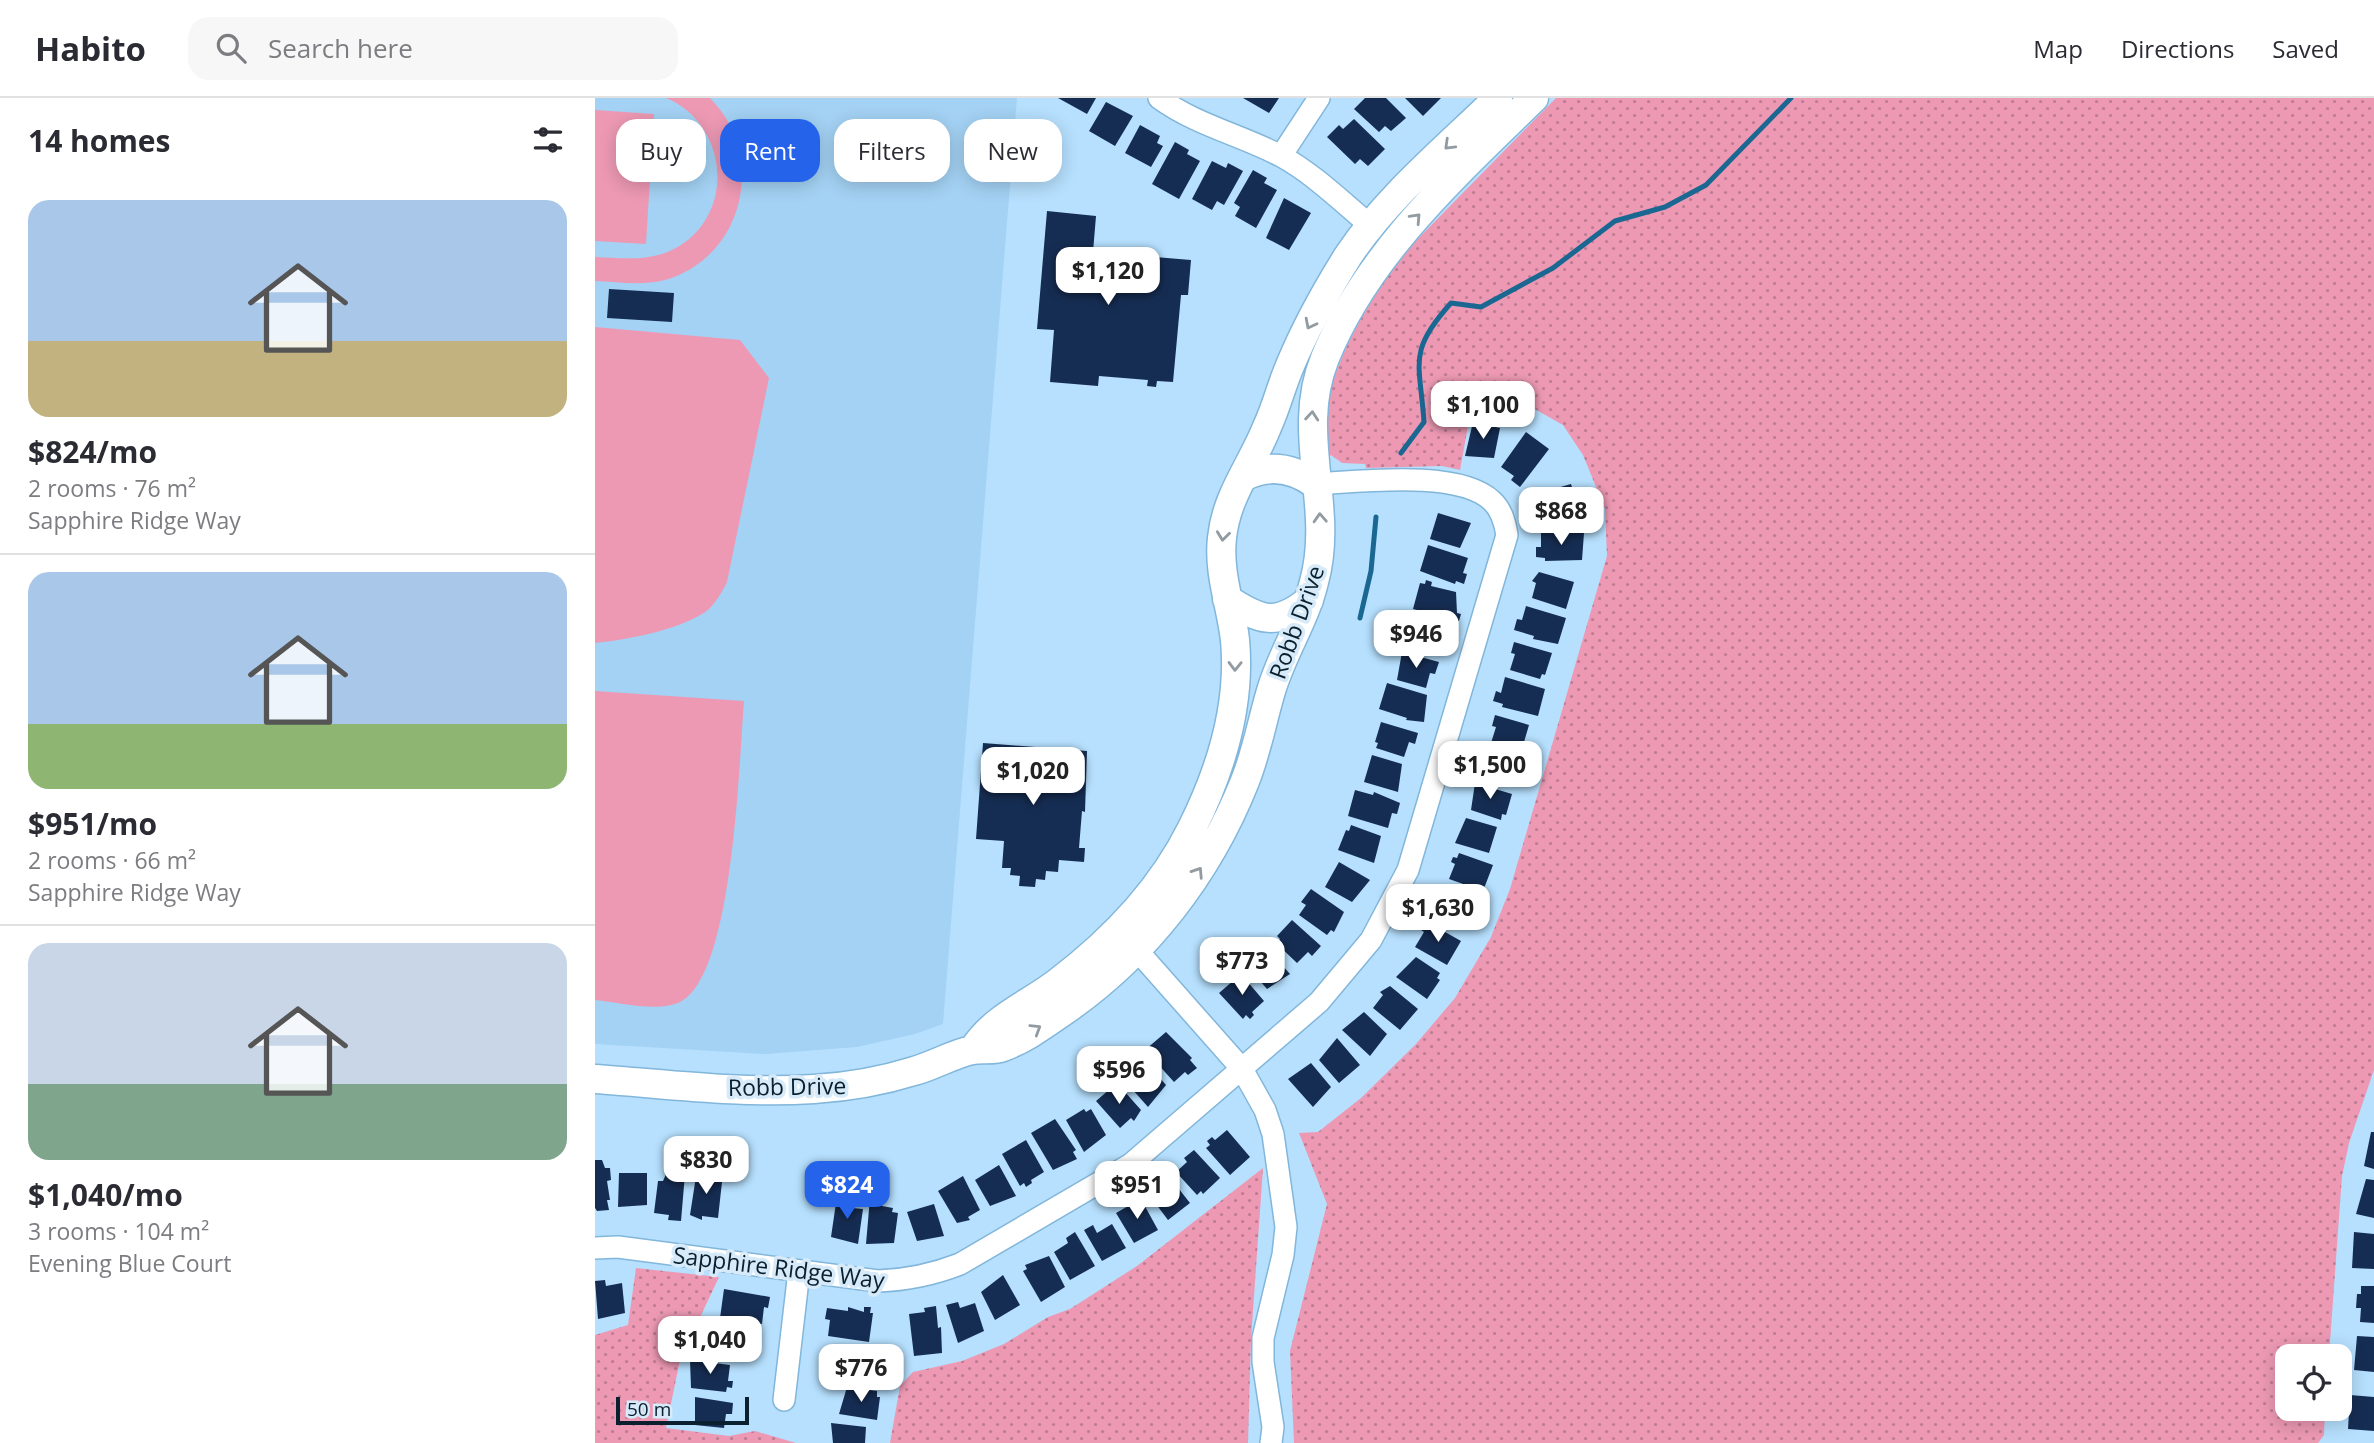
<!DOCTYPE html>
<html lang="en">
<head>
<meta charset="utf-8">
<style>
  body { margin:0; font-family:"Open Sans",sans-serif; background:#f7f7f7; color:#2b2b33; height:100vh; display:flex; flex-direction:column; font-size:26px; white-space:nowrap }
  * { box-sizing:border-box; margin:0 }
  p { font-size:23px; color:#7c7c81 }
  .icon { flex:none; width:38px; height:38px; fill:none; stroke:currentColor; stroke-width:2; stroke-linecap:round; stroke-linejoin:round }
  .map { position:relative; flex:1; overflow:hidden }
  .panel { display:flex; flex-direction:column; background:#fff; width:595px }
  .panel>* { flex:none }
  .hud { position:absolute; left:21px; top:21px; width:665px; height:63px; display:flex; gap:14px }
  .buttons { position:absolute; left:1680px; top:1246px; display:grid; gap:14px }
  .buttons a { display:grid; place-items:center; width:77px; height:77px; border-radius:14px; background:#fff; box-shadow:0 4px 18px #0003; font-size:35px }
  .scale { position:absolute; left:21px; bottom:18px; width:133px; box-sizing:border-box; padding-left:7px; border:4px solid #0b202e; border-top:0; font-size:19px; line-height:24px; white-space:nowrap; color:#0b202e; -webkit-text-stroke:5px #d6eaf9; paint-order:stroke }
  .price { position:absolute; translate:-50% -60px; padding:0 16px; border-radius:14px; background:#fff; color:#222; font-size:23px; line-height:46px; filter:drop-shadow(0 2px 4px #0008) }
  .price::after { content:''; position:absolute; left:50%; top:42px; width:21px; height:16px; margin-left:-10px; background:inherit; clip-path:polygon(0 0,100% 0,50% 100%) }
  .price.active { background:#2563eb; color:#fff }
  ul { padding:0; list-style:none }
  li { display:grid; align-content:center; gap:14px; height:371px; padding:0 28px }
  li+li { border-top:2px solid #e1e1e2 }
  li span { display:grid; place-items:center; height:217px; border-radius:21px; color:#555 }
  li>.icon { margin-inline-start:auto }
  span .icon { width:126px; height:126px; fill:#fffc; stroke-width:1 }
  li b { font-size:30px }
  h2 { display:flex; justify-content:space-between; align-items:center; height:84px; padding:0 28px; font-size:30px }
  .tag { padding:0 24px; border-radius:21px; background:#fff; box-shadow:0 4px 18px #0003; font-size:24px; line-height:63px }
  .tag.active { background:#2563eb; color:#fff }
  header { display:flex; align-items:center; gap:42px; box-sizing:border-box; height:98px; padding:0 35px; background:#fff; border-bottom:2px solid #e1e1e2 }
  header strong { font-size:33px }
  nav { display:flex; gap:38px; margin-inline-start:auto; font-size:24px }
  .search { width:490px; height:63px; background:#f7f7f7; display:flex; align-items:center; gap:18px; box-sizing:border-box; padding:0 24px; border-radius:21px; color:#7c7c81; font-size:26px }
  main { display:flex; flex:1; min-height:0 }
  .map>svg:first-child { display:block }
</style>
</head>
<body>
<header>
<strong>Habito</strong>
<div class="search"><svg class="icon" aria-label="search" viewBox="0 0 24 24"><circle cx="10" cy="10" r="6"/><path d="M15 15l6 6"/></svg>Search here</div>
<nav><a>Map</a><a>Directions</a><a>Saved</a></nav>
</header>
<main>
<section class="panel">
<h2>14 homes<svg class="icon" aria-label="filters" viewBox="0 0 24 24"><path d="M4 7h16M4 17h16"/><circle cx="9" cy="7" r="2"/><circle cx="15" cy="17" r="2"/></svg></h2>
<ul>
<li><span style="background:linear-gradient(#a9c7e8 65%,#c2b280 0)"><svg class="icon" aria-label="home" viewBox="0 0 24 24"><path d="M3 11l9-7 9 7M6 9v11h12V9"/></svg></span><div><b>$824/mo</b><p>2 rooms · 76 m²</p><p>Sapphire Ridge Way</p></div></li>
<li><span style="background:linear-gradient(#a9c7e8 70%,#8fb573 0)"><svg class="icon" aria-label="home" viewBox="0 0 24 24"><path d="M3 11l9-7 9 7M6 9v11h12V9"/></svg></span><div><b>$951/mo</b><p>2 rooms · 66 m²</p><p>Sapphire Ridge Way</p></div></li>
<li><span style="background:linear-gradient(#c9d6e8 65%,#7fa58c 0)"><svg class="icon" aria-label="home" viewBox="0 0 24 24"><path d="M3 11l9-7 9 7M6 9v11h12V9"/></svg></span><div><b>$1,040/mo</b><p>3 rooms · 104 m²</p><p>Evening Blue Court</p></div></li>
</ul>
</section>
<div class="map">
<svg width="1779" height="1345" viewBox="0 0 1779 1345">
  <defs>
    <pattern id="grass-dots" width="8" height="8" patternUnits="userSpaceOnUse" patternTransform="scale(1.75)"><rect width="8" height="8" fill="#ed99b4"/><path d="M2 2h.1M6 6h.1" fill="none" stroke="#be7c93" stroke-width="1.8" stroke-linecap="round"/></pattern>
  </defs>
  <rect width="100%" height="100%" fill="#b6e0fe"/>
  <path fill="#a4d2f4" d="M 0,0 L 422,0 L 348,926 L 320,936 L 262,949 L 171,956 L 0,946 Z"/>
  <path fill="url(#grass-dots)" d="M 961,0 L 1779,0 L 1779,972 L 1754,1045 L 1747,1078 L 1734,1258 L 1692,1258 L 1692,1311 L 1730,1311 L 1729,1337 L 1723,1345 L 699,1345 L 695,1253 L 732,1106 L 704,1035 L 723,1034 L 766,1000 L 821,946 L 860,900 L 896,839 L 915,791 L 1012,458 L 1010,411 L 988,357 L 968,327 L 901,289 L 878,300 L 865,372 L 847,368 L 771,370 L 770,366 L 747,365 L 736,357 L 733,360 C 714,297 772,206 807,157 Z
    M 668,1070 L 656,1241 L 653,1345 L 295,1345 L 305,1288 L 318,1274 L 367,1263 L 409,1246 L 453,1219 L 475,1211 L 542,1168 Z
    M 41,1170 L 124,1179 L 85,1262 L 71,1330 L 134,1338 L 160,1333 L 201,1345 L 0,1345 L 0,1237 L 33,1227 Z"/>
  <path fill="#ed99b4" d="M 71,0 L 115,0 C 172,57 150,159 70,182 C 47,188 23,184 0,183 L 0,159 C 27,160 54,164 79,151 C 142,118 134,26 71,0 Z
    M 0,12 L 59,16 L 51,146 L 0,143 Z
    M 0,229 L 145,242 L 174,280 L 132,484 C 127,494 122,503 114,511 C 90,531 31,542 0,545 Z
    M 0,593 L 149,603 C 144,661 139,878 85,904 C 62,915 24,904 0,902 Z"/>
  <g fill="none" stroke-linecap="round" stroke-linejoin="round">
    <path stroke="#1a6792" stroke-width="5" d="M 806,355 L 829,324 C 825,264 812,254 856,205 L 886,209 L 958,170 L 1020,123 L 1070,109 L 1111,87 L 1196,0
      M 765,520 L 776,473 L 781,419"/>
  </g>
  <path fill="#162d53" d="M 463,0 L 501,0 L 492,16 Z
    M 648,0 L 684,0 L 674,15 Z
    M 770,0 L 791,0 L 811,20 L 796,33 L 790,28 L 784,34 L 759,11 Z
    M 810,0 L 846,0 L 828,18 Z
    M 511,4 L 538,18 L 520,48 L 494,33 Z
    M 759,21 L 790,51 L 773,68 L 765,61 L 760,66 L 732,39 L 744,27 L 748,31 Z
    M 545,27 L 565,38 L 562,45 L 568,48 L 556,69 L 530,55 Z
    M 580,44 L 594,52 L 592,56 L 605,63 L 584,101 L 557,86 Z
    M 617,63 L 631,70 L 633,65 L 648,73 L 629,107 L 622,103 L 617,112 L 597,101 Z
    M 658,72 L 672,80 L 669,85 L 682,92 L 661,130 L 640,118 L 645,109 L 639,105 Z
    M 689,100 L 716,115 L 694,152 L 671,140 Z
    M 452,113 L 501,118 L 498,154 L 544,158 L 544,154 L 549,154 L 548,158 L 596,162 L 593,197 L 586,197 L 578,284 L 562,283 L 561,289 L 552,288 L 553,282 L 504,278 L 503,288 L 455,284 L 459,232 L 442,231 Z
    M 14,191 L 79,195 L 77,224 L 12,220 Z
    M 878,324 L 905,330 L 899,360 L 870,358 Z
    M 931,334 L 954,351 L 925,389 L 916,382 L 919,378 L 906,369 Z
    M 976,386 L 984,412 L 949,423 L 944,407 L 940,408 L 938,401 L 942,400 L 941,396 Z
    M 843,415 L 876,425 L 865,450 L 835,441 Z
    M 946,434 L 989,435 L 987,462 L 950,463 L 950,460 L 941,459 L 941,449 L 946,449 Z
    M 833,447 L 873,460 L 868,475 L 872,476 L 869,486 L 861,483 L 860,486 L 825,473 Z
    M 944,474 L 979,484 L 971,511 L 937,500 L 941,485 L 937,483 Z
    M 831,482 L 837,484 L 836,488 L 861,494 L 862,515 L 866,516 L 864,523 L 818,511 L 825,485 L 830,486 Z
    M 931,508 L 971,520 L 963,546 L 938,541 L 939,538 L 919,532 L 922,521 L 927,522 Z
    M 812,516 L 853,528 L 849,555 L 829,549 L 828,552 L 821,550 L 822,548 L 804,542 Z
    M 919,544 L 957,555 L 950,577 L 947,576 L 945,581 L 915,572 L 920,556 L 916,555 Z
    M 807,554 L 844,564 L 840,576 L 835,575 L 831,590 L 802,582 Z
    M 910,579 L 950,591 L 943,618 L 907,609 L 908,606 L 898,603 L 901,593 L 906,595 Z
    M 792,585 L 832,597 L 829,624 L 811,622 L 812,620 L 784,611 Z
    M 900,617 L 934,627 L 926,654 L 896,645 L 901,629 L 897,628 Z
    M 786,624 L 823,635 L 820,646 L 814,644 L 809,659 L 781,650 L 783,645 L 780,644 Z
    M 388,645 L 492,653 L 490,714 L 487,713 L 484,750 L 490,750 L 489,764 L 464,762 L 463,774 L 451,773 L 450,782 L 441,781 L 440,789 L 424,788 L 425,778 L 415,777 L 416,770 L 407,770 L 409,743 L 381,741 Z
    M 892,651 L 926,662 L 918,689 L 883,679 L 883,665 L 887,667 Z
    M 777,657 L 807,666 L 803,694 L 769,684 Z
    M 880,685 L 917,696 L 911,717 L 907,716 L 906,722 L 876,712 Z
    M 760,692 L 778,697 L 779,694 L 805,705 L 802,716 L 797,715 L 793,730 L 753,718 Z
    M 871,720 L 902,729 L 894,755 L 860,745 Z
    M 756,727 L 786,738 L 779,765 L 743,752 L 751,732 L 754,733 Z
    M 864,755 L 898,767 L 888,793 L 854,781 L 860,766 L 856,764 L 858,759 L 862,760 Z
    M 744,764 L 775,782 L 757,804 L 730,789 Z
    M 848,789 L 877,801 L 866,827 L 834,812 L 838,802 L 842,803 Z
    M 716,791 L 749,814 L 739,834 L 736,832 L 732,837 L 704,817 L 711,807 L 706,804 Z
    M 697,822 L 726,848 L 717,858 L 713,854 L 702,865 L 681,845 L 685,841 L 682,838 Z
    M 834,825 L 866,843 L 852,867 L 820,849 L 829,834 L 826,832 L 829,827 L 832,829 Z
    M 672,850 L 695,876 L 672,891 L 652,868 Z
    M 821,859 L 845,875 L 842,880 L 845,882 L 832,901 L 801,879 Z
    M 646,876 L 669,903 L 657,914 L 659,917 L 655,921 L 651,917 L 648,921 L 624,895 Z
    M 795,888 L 823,911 L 805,932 L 778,910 L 788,897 L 785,894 Z
    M 769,914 L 792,936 L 775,958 L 747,932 Z
    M 571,934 L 597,960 L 595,962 L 602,970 L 593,977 L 590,974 L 579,984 L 550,952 Z
    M 742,940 L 765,967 L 744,985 L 724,962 Z
    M 551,964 L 571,987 L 553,1009 L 530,983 Z
    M 716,965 L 736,989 L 718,1009 L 693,981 Z
    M 522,985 L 546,1012 L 539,1023 L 536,1020 L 525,1030 L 501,1003 Z
    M 489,1011 L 491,1014 L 496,1011 L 511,1037 L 489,1054 L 471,1022 Z
    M 460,1021 L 481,1052 L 478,1054 L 482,1061 L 458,1072 L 436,1035 Z
    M 632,1032 L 655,1059 L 635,1077 L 611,1050 L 615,1047 L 612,1043 L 617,1039 L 620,1042 Z
    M 1776,1034 L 1779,1034 L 1779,1071 L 1769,1068 Z
    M 431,1042 L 449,1074 L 436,1082 L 437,1085 L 431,1089 L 429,1085 L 425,1088 L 407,1056 Z
    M 599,1052 L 625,1080 L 608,1096 L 606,1093 L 602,1097 L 581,1074 L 592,1064 L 589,1060 Z
    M 0,1062 L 7,1062 L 10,1070 L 15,1070 L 16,1082 L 12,1083 L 15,1102 L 12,1102 L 14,1112 L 2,1113 L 0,1110 Z
    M 404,1067 L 421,1098 L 395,1108 L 380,1082 Z
    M 102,1072 L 119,1074 L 118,1083 L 127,1084 L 123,1120 L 107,1118 L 107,1122 L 95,1117 Z
    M 72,1074 L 90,1076 L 86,1123 L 73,1122 L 74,1117 L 59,1115 L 63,1083 L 68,1083 Z
    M 24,1075 L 52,1075 L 52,1107 L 23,1109 Z
    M 368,1078 L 385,1112 L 373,1119 L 375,1122 L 362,1125 L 343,1093 Z
    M 576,1081 L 595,1105 L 573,1122 L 552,1094 Z
    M 1771,1081 L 1779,1082 L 1779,1120 L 1761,1116 Z
    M 242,1098 L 258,1101 L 257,1110 L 268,1111 L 263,1146 L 236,1139 Z
    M 275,1100 L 288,1102 L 287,1108 L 298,1110 L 297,1114 L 303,1115 L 299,1145 L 271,1146 Z
    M 539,1100 L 541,1104 L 546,1101 L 563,1132 L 539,1145 L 521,1115 L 535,1107 L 533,1104 Z
    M 339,1106 L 349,1138 L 322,1143 L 312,1114 Z
    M 517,1126 L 531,1150 L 507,1163 L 489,1132 L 498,1127 L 502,1135 Z
    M 480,1134 L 500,1168 L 475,1182 L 459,1154 L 473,1145 L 471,1140 Z
    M 1759,1134 L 1779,1136 L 1779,1171 L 1757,1170 Z
    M 454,1158 L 470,1189 L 446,1204 L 428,1173 L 432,1171 L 430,1167 Z
    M 408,1177 L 425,1207 L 400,1222 L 386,1194 Z
    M 10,1182 L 11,1188 L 27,1185 L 30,1215 L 3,1221 L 0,1183 Z
    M 1766,1188 L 1779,1188 L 1779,1225 L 1765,1224 L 1766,1210 L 1761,1210 L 1762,1196 L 1766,1196 Z
    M 129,1191 L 175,1199 L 173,1210 L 169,1209 L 167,1226 L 125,1220 Z
    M 363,1204 L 365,1210 L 380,1205 L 389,1233 L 363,1245 L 351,1207 Z
    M 341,1208 L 343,1230 L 346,1229 L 347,1255 L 319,1258 L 314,1216 L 330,1214 L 329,1210 Z
    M 253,1209 L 269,1214 L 269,1209 L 276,1209 L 275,1215 L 278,1215 L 274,1244 L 233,1238 L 235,1222 L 230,1221 L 232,1210 L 253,1213 Z
    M 126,1230 L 162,1233 L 155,1261 L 124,1258 Z
    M 1762,1238 L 1779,1239 L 1779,1274 L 1759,1272 Z
    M 241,1247 L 277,1252 L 273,1280 L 237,1275 L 239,1260 L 235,1259 L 236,1252 L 240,1253 Z
    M 95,1262 L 135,1267 L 133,1283 L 138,1283 L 137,1290 L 132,1289 L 131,1294 L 96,1290 Z
    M 252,1289 L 282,1293 L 282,1299 L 285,1299 L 282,1322 L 244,1316 Z
    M 1755,1297 L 1779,1299 L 1779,1333 L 1753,1331 Z
    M 100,1299 L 138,1305 L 137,1316 L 131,1316 L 129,1330 L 100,1327 Z
    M 236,1325 L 271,1329 L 270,1345 L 238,1345 Z"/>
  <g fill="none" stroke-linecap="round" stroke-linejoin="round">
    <g stroke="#82b6da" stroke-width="24">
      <path id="street" d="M 564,0 C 601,27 646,37 686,58 C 719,76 747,104 776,128
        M 686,58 L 724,0
        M 533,842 L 647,971 L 670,1012 L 678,1036 L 691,1129 L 688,1157 L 668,1240 L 668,1264 L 678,1329 L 676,1345
        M 0,1150 L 23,1149 L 283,1183 C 313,1182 337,1177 365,1166 L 536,1066 L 724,904 L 776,842 L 813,772 L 912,437 C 910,425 907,412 897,403 C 864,371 763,384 720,386
        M 189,1302 L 204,1173"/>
    </g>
    <g stroke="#82b6da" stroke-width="31">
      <path id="secondary" d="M 648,379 C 673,366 697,369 720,386
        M 632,501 C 665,523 682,529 714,502
        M 378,952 C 398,920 433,907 462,885 C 516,844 567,791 597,730 C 626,672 646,607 640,542 C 636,507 623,475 627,440 C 631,398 657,367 672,329 C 681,310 686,289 694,270 C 710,231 731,193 753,158 C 793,98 852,50 903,0
        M 0,981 C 72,986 146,996 219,991 C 252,989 287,983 319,973 C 338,968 358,956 377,952 C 388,950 398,953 408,949 C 430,941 450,926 469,913 C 551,856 613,776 650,683 C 662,653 667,623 676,593 C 687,555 710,522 719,484 C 740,408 699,336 730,260 C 772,156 860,77 939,0"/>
    </g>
    <use href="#street" stroke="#fff" stroke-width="21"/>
    <use href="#secondary" stroke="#fff" stroke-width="28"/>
  </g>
  <defs><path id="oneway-chevron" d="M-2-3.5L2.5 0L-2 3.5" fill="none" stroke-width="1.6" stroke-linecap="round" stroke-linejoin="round" transform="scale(1.75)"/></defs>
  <g stroke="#919ba1">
    <use href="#oneway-chevron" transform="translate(854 47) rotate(136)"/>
    <use href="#oneway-chevron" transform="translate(821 120) rotate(-47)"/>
    <use href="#oneway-chevron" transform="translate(715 226) rotate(117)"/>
    <use href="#oneway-chevron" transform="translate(717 318) rotate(-85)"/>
    <use href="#oneway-chevron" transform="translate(725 420) rotate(-93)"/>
    <use href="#oneway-chevron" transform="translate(628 438) rotate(97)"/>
    <use href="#oneway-chevron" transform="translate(640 568) rotate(91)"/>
    <use href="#oneway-chevron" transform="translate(603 774) rotate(-57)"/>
    <use href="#oneway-chevron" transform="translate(441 931) rotate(-32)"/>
  </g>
  <g text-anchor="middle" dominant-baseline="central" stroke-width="7" stroke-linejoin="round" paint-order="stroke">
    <g font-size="23" fill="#0b202e" stroke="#d6eaf9">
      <text transform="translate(701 524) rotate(-70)">Robb Drive</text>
      <text transform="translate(192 988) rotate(-1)">Robb Drive</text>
      <text transform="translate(184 1169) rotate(7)">Sapphire Ridge Way</text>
    </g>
  </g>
</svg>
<div class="buttons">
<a><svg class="icon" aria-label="locate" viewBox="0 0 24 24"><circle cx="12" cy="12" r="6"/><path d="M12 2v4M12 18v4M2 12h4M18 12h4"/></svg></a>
</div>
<div class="scale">50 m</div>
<b class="price" style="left:513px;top:209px">$1,120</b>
<b class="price" style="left:888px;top:343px">$1,100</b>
<b class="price" style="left:966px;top:449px">$868</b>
<b class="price" style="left:821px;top:572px">$946</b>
<b class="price" style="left:895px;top:703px">$1,500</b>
<b class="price" style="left:438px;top:709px">$1,020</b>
<b class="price" style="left:843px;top:846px">$1,630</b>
<b class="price" style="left:647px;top:899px">$773</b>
<b class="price" style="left:524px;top:1008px">$596</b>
<b class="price" style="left:111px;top:1098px">$830</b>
<b class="price active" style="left:252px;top:1123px">$824</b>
<b class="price" style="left:542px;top:1123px">$951</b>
<b class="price" style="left:115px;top:1278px">$1,040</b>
<b class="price" style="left:266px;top:1306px">$776</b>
<div class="hud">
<a class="tag">Buy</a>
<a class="tag active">Rent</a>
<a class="tag">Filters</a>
<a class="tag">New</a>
</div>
</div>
</main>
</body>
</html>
